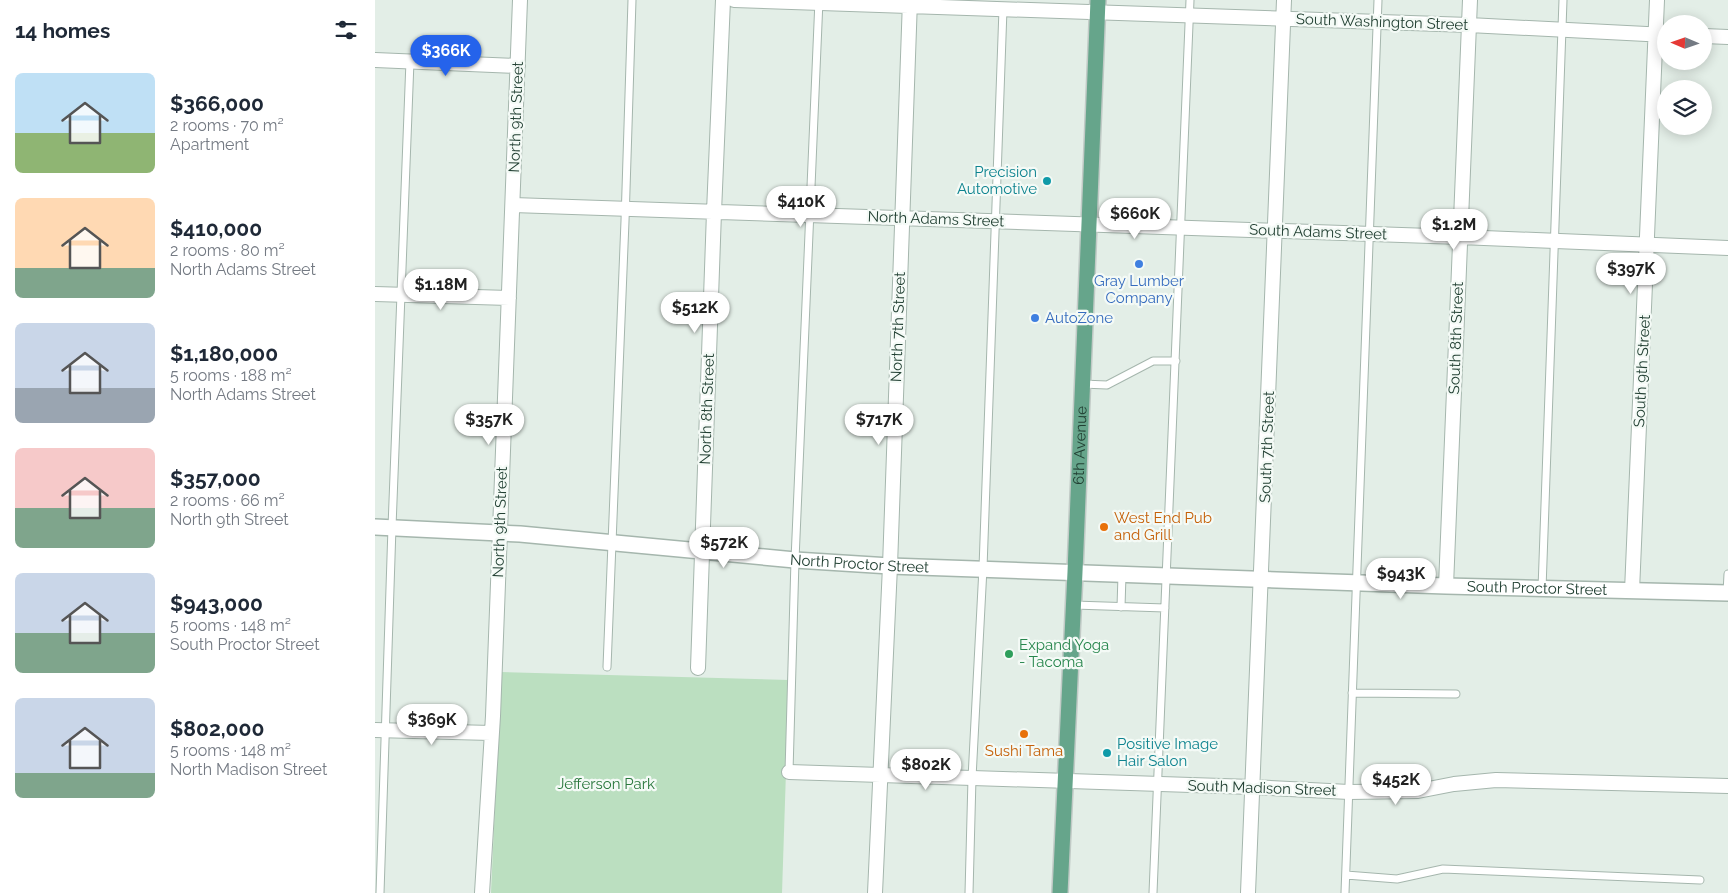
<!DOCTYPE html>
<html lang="en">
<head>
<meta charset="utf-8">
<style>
  body { margin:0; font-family:Raleway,sans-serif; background:#f6f6f7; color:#1f2937; height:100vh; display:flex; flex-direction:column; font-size:19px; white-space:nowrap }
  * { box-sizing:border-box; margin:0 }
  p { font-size:16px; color:#747a83 }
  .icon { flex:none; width:28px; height:28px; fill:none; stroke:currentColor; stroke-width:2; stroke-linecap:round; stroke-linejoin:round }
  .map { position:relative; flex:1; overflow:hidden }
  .side { display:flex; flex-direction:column; background:#fff; width:375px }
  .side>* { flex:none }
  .needle { width:32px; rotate:272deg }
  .buttons { position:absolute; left:1282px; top:15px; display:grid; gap:10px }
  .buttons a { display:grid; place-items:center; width:55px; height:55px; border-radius:50%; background:#fff; box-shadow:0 2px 12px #0003; font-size:25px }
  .price { position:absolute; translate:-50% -42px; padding:0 11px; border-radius:18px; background:#fff; color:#222; font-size:16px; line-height:32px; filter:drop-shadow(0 1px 2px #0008) }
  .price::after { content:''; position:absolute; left:50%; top:30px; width:15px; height:11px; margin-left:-8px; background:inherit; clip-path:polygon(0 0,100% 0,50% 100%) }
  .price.current { background:#2563eb; color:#fff }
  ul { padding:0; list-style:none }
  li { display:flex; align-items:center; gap:15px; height:125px; padding:0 15px }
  li span { display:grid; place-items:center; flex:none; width:140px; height:100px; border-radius:8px; color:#555 }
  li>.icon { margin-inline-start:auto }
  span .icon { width:60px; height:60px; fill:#fffc; stroke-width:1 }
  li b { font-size:21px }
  h2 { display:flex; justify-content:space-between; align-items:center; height:60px; padding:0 15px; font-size:21px }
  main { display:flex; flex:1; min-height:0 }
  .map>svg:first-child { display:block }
</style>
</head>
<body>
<main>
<section class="side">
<h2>14 homes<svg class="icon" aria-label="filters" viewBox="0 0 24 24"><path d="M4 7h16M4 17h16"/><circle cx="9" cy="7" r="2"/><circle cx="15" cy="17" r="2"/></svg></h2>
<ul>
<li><span style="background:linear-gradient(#bfe0f5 60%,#8fb573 0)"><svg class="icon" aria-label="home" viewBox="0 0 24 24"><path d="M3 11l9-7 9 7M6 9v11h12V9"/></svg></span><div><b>$366,000</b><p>2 rooms · 70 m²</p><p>Apartment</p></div></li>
<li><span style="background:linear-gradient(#ffd9b3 70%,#7fa58c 0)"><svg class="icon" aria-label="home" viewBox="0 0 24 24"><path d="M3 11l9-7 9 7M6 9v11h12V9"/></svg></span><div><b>$410,000</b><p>2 rooms · 80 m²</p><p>North Adams Street</p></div></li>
<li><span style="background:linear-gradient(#c9d6e8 65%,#9aa5b1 0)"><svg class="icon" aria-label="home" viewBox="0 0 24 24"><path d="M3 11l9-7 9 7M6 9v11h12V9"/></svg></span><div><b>$1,180,000</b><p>5 rooms · 188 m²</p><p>North Adams Street</p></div></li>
<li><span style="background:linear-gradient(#f6c9c9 60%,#7fa58c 0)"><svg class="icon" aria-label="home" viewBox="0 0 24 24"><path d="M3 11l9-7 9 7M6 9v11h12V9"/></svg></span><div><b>$357,000</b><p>2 rooms · 66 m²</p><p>North 9th Street</p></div></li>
<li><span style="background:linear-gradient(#c9d6e8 60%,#7fa58c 0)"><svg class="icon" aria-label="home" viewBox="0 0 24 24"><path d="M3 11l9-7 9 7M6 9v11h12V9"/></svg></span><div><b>$943,000</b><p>5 rooms · 148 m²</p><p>South Proctor Street</p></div></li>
<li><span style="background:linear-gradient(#c9d6e8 75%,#7fa58c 0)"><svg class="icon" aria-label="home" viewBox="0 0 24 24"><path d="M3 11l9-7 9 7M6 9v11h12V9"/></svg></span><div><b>$802,000</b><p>5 rooms · 148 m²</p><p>North Madison Street</p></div></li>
</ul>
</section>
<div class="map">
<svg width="1353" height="893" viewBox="0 0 1353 893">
  <rect width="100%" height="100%" fill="#e3eee7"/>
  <path fill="#bbdfc0" d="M 126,672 L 414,680 L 407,893 L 116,893 Z"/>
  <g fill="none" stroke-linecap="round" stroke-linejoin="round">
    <g stroke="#a5b6ad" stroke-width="9">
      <path id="service" d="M 707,384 L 732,385 L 778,361 L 801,361
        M 1167,589 L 1188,0
        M 1352,593 L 1353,574
        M 699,605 L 790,608
        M 746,607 L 747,575
        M 232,667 L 250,221 L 257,0
        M 977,693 L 1081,694
        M 414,772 L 420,560 L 444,0
        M 971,875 L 1022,879 L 1068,869 L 1325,880
        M 5,893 L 17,527 L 35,61
        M 594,893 L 597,778 L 608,568 L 628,9
        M 778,893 L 815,0
        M 970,893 L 1003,0"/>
    </g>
    <g stroke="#a5b6ad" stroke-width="16">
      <path id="minor" d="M 359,0 L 1094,25 L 1291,35
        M 1329,36 L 1353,37
        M 0,60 L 143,66
        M 138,205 L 1085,237 L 1353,248
        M 0,294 L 134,298
        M 1071,586 L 1095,0
        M 1257,591 L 1282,0
        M 323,668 L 339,212 L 348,0
        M 0,730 L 116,733
        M 414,772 L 877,787 L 974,792 L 1043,791 L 1079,784 L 1121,780 L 1353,786
        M 107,893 L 118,716 L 145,0
        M 500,893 L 515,566 L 535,0
        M 873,893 L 909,0"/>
    </g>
    <g stroke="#a5b6ad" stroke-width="18">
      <g id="tertiary">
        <path id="s1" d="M 0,527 L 145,534 L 420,560 L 515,566 L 1071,586 L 1353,593"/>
      </g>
    </g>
    <g stroke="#c1cac6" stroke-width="18">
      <g id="primary">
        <path id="s2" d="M 685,893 L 700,572 L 723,0"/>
      </g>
    </g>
    <use href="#service" stroke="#fff" stroke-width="7"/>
    <use href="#minor" stroke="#fff" stroke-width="14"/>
    <use href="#tertiary" stroke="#fff" stroke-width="15"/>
    <use href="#primary" stroke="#66a58b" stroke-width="15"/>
  </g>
  <g fill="#0f9aa8" stroke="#f4faf6" stroke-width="2">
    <circle cx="672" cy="181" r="5"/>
    <circle cx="732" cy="753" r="5"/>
  </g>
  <g fill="#3f7fe0" stroke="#f4faf6" stroke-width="2">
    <circle cx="764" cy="264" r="5"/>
    <circle cx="660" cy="318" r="5"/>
  </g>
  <g fill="#e8710a" stroke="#f4faf6" stroke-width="2">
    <circle cx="729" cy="527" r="5"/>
    <circle cx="649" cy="734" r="5"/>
  </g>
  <circle fill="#2e9e5b" stroke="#f4faf6" stroke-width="2" cx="634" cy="654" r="5"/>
  <g text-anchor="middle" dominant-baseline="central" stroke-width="4.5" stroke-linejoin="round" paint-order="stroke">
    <g font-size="15" fill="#224033" stroke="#f4faf6">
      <text transform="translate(1007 22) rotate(2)">South Washington Street</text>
      <text transform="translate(141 117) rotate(-88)">North 9th Street</text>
      <text transform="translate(561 219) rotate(2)">North Adams Street</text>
      <text transform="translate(943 232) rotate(2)">South Adams Street</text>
      <text transform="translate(523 327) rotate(-88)">North 7th Street</text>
      <text transform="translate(1081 338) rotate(-88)">South 8th Street</text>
      <text transform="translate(1267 371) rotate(-87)">South 9th Street</text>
      <text transform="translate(332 409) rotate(-88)">North 8th Street</text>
      <text stroke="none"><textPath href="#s2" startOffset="448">6th Avenue</textPath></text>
      <text transform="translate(892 447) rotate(-88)">South 7th Street</text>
      <text transform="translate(125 522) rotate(-88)">North 9th Street</text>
      <text stroke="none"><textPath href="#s1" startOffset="486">North Proctor Street</textPath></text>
      <text stroke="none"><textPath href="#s1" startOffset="1164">South Proctor Street</textPath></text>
      <text transform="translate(887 788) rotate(2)">South Madison Street</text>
    </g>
    <g font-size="15" fill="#0d838f" stroke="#f4faf6" text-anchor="end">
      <text x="662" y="172">Precision<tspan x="662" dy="17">Automotive</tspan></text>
      <text x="742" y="744" text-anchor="start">Positive Image<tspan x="742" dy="17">Hair Salon</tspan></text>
    </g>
    <g font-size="15" fill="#366cbe" stroke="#f4faf6">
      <text x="764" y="281">Gray Lumber<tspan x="764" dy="17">Company</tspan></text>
      <text x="670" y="318" text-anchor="start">AutoZone</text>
    </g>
    <g font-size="15" fill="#c56008" stroke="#f4faf6" text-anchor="start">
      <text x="739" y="518">West End Pub<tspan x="739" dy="17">and Grill</tspan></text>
      <text x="649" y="751" text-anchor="middle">Sushi Tama</text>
    </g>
    <g font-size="15" fill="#27864d" stroke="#f4faf6" text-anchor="start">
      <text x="644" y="645">Expand Yoga<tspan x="644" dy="17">- Tacoma</tspan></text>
    </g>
    <g font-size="15" fill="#2a783d" stroke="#f4faf6">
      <text x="231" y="784">Jefferson Park</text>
    </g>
  </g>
</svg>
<div class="buttons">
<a><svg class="needle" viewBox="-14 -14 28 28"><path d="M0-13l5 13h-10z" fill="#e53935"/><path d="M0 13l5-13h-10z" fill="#747a83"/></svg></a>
<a><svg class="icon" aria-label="layers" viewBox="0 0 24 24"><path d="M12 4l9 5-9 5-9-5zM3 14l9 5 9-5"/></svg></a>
</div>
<b class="price current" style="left:71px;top:77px">$366K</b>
<b class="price" style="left:426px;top:228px">$410K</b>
<b class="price" style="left:760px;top:240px">$660K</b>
<b class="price" style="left:1079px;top:251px">$1.2M</b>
<b class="price" style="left:1256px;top:295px">$397K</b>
<b class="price" style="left:66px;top:311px">$1.18M</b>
<b class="price" style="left:320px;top:334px">$512K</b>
<b class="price" style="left:114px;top:446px">$357K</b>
<b class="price" style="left:504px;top:446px">$717K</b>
<b class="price" style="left:349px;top:569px">$572K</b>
<b class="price" style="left:1026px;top:600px">$943K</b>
<b class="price" style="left:57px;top:746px">$369K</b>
<b class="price" style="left:551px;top:791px">$802K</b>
<b class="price" style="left:1021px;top:806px">$452K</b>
</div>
</main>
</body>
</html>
